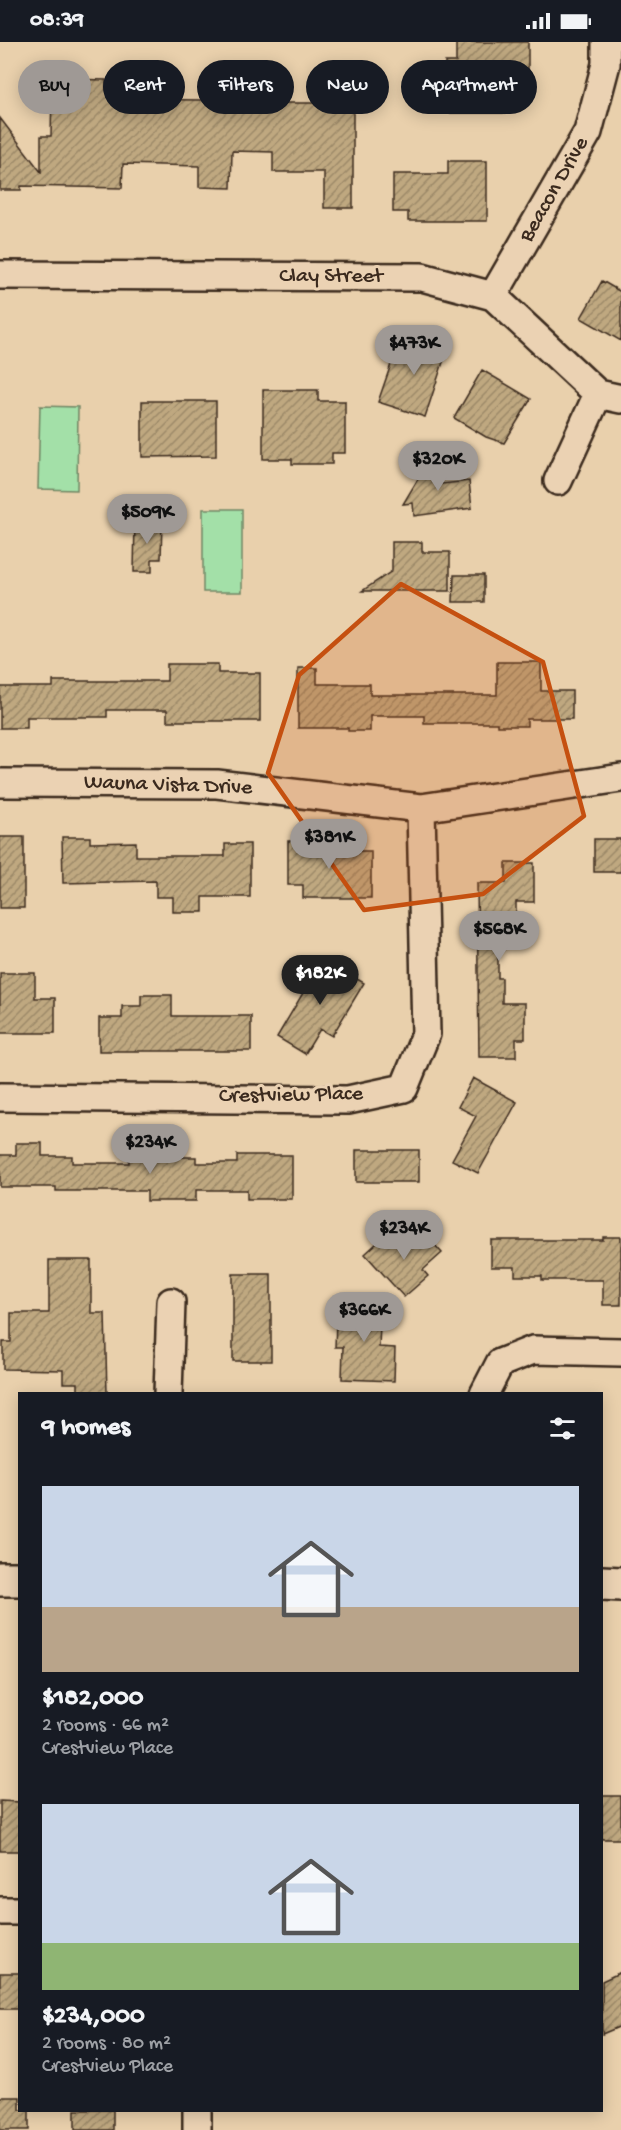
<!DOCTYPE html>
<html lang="en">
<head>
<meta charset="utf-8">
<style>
  body { margin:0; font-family:"Gochi Hand",sans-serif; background:#20242c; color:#f1f3f6; height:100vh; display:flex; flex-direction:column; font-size:22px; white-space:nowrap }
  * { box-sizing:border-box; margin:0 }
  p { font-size:20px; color:#9ea1a6 }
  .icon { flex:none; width:33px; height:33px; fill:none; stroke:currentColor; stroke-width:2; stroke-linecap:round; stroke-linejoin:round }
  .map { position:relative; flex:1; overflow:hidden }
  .details { position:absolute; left:18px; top:1350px; width:585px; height:720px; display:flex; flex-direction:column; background:#171b24; border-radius:0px; box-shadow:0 3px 15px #0003 }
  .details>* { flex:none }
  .guide { position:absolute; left:18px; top:18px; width:585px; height:54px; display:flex; gap:12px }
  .price { position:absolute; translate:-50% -51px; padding:0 14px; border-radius:21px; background:#9f9995; color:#111; font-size:20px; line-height:39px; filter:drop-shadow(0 2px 3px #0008) }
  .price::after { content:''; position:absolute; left:50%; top:36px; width:18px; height:14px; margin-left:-9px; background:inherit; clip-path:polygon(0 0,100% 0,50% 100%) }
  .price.active { background:#222; color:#fff }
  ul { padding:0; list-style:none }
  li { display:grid; align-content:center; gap:12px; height:318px; padding:0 24px }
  li span { display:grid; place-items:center; height:186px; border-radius:0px; color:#555 }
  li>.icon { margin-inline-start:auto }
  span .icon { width:108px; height:108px; fill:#fffc; stroke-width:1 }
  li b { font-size:26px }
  h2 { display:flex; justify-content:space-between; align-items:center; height:72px; padding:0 24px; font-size:26px }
  .tag { padding:0 21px; border-radius:27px; background:#171b24; box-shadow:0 3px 15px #0003; font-size:21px; line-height:54px }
  .tag.active { background:#9f9995; color:#111 }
  .status { display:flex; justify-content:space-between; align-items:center; height:42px; padding:0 30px; background:#171b24; direction:ltr }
  .status svg { height:16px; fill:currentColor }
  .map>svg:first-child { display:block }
</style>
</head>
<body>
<div class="status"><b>08:39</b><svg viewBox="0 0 49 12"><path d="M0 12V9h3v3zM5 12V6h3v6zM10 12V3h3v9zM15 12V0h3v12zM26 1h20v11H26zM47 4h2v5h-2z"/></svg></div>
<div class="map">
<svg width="621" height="2088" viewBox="0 0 621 2088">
  <defs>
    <pattern id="building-hatch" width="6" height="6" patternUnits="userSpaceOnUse" patternTransform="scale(1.5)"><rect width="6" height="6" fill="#bfa880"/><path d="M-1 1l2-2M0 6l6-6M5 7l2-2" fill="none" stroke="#9c8968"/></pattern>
  </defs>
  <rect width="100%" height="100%" fill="#e9d0ac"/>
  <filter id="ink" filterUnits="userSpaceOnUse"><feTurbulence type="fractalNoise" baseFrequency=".0167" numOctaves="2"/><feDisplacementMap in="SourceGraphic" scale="12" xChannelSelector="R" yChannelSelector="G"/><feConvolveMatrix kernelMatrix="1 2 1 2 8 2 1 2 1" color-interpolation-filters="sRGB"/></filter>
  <g filter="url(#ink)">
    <path fill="#a3e0a8" stroke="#6f8563" stroke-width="1.5" d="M 40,364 L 78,365 L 77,448 L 38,447 Z
      M 203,467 L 242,467 L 242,550 L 203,550 Z"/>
    <path fill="url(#building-hatch)" stroke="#3b2a1e" stroke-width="1.5" d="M 456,0 L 528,0 L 528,28 L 512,28 L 512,71 L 445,71 L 445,20 L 456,20 Z
      M 63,37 L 106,38 L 106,48 L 124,49 L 124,57 L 201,58 L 202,52 L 226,53 L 239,69 L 273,70 L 273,61 L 318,61 L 318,57 L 353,57 L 353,166 L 324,166 L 324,130 L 273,130 L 273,110 L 232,109 L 231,146 L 199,145 L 199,124 L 123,122 L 122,146 L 21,144 L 21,148 L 0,148 L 0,76 L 41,130 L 41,94 L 51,94 L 52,47 L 63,48 Z
      M 448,119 L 487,119 L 487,179 L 408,179 L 408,170 L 393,170 L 393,132 L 448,132 Z
      M 602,239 L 621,250 L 621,299 L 581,276 Z
      M 415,293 L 448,305 L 425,375 L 378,360 L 397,305 L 409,309 Z
      M 482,328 L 531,357 L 504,401 L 486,395 L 454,376 Z
      M 263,348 L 318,348 L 318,359 L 345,359 L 345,411 L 332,411 L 332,422 L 292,422 L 292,417 L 263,417 Z
      M 142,359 L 216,359 L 216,414 L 142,415 Z
      M 437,405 L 441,442 L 469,439 L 472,466 L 414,474 L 413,461 L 403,462 Z
      M 135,479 L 162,480 L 161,517 L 152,517 L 152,530 L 134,530 Z
      M 392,500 L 422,500 L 422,510 L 450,510 L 450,549 L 362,549 L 392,529 Z
      M 454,533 L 484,533 L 484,560 L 453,560 Z
      M 497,620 L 541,620 L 541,649 L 572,649 L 572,677 L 527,677 L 527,684 L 497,684 L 497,681 L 424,681 L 424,674 L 370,674 L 370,689 L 348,689 L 348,686 L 298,686 L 298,626 L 317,626 L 317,642 L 370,642 L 370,653 L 497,653 Z
      M 167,622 L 218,622 L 218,631 L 260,631 L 260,679 L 167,679 L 167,668 L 107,668 L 107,675 L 27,675 L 27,686 L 0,686 L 0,645 L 53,645 L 53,639 L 167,639 Z
      M 0,795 L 24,795 L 24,866 L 0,866 Z
      M 62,795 L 90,795 L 90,801 L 136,800 L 136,814 L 225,814 L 225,802 L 250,802 L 250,855 L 203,855 L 203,870 L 173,870 L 173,855 L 156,855 L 156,839 L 63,841 Z
      M 594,797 L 621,797 L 621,830 L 594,830 Z
      M 288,799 L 340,799 L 340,809 L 371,809 L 371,856 L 303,856 L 303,843 L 288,843 Z
      M 506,821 L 534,821 L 534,860 L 516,860 L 516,877 L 498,877 L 498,936 L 502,936 L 502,961 L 525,961 L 525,997 L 516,997 L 516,1015 L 479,1015 L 477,841 L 506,841 Z
      M 323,917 L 364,941 L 332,994 L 320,987 L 305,1012 L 277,995 Z
      M 0,931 L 35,931 L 35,956 L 55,956 L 55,991 L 0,991 Z
      M 141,953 L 172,953 L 172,974 L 251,974 L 251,1009 L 99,1009 L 99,976 L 122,976 L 122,964 L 141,964 Z
      M 473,1036 L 517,1060 L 478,1131 L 452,1118 L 476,1074 L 458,1065 Z
      M 16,1101 L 42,1101 L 42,1114 L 72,1114 L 72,1121 L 129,1121 L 129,1115 L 196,1115 L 196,1121 L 237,1121 L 237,1113 L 292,1113 L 292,1157 L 247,1157 L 247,1148 L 196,1148 L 196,1159 L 147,1159 L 147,1149 L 56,1149 L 56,1145 L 0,1145 L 0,1113 L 16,1113 Z
      M 356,1108 L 419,1108 L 419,1140 L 356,1140 Z
      M 389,1190 L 405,1207 L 423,1190 L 442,1211 L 423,1228 L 428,1234 L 404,1255 L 365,1212 Z
      M 603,1195 L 621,1195 L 621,1263 L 603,1263 L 603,1238 L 542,1238 L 542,1234 L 515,1234 L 515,1225 L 491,1225 L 491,1198 L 603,1198 Z
      M 49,1218 L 91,1218 L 91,1271 L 105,1271 L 107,1352 L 78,1352 L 78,1341 L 63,1341 L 63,1328 L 3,1327 L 3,1300 L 11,1300 L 11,1271 L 49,1271 Z
      M 233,1232 L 271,1232 L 271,1319 L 233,1319 Z
      M 345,1258 L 381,1260 L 379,1305 L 395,1306 L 394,1339 L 342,1337 L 343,1305 L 335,1305 L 336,1279 L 344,1279 Z
      M 602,1754 L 621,1754 L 621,1797 L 602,1797 Z
      M 0,1759 L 20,1760 L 20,1809 L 0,1809 Z
      M 621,1930 L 621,1984 L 602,1992 L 602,1939 Z
      M 0,1931 L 20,1931 L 20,1967 L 0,1967 Z
      M 0,2055 L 20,2055 L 20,2068 L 29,2068 L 29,2088 L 0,2088 Z
      M 75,2068 L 113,2068 L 113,2088 L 75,2088 Z"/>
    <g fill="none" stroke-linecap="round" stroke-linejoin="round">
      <g stroke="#3b2a1e" stroke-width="32">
        <path id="street" d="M 0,233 L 422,235 L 493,254 L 598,352 L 621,357
          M 493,254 L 588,90 L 606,22 L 606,0
          M 558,439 L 598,352
          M 0,741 L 217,742 L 421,766 L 621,736
          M 0,1055 L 348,1058 L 404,1046 L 426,992 L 421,766
          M 168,1352 L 171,1260
          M 484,1352 L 500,1321 L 533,1308 L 621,1310
          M 0,1869 L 20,1869
          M 197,2068 L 197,2088"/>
      </g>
      <g stroke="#3b2a1e" stroke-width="38">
        <path id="secondary" d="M 0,1537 L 20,1537
          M 602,1541 L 621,1542"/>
      </g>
      <use href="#street" stroke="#ebd2b3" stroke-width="27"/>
      <use href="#secondary" stroke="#ebd2b3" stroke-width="33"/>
    </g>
  </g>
  <path fill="#c55010" fill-opacity="0.2" stroke="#c55010" stroke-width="4.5" stroke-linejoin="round" d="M 401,542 L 543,620 L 584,774 L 483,852 L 364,868 L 268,731 L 299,633 Z"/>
  <g text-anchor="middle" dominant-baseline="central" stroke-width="6" stroke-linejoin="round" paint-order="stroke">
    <g font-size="22" fill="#3b2a1e" stroke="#ebd2b3">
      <text transform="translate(555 148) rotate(-60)">Beacon Drive</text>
      <text x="331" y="235">Clay Street</text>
      <text transform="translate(168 744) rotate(2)">Wauna Vista Drive</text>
      <text transform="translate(291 1054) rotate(-1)">Crestview Place</text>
    </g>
  </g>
</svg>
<b class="price" style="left:414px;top:334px">$473K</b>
<b class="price" style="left:438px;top:450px">$320K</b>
<b class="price" style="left:147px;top:503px">$509K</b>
<b class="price" style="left:329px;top:828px">$381K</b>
<b class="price" style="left:499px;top:920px">$568K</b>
<b class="price active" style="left:320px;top:964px">$182K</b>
<b class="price" style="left:150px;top:1133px">$234K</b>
<b class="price" style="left:404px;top:1219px">$234K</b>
<b class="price" style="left:364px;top:1301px">$366K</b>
<div class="guide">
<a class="tag active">Buy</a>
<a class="tag">Rent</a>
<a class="tag">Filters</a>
<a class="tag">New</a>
<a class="tag">Apartment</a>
</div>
<section class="details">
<h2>9 homes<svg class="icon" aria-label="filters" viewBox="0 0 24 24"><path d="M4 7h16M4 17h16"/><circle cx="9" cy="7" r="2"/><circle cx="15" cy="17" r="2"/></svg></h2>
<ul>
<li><span style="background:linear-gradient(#c9d6e8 65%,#b9a48a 0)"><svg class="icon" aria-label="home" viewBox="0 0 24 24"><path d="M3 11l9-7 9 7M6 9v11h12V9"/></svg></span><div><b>$182,000</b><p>2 rooms · 66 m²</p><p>Crestview Place</p></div></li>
<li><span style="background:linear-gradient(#c9d6e8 75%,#8fb573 0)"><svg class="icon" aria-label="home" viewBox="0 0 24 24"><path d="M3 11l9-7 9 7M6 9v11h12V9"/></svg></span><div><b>$234,000</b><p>2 rooms · 80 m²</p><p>Crestview Place</p></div></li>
</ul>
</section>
</div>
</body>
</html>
